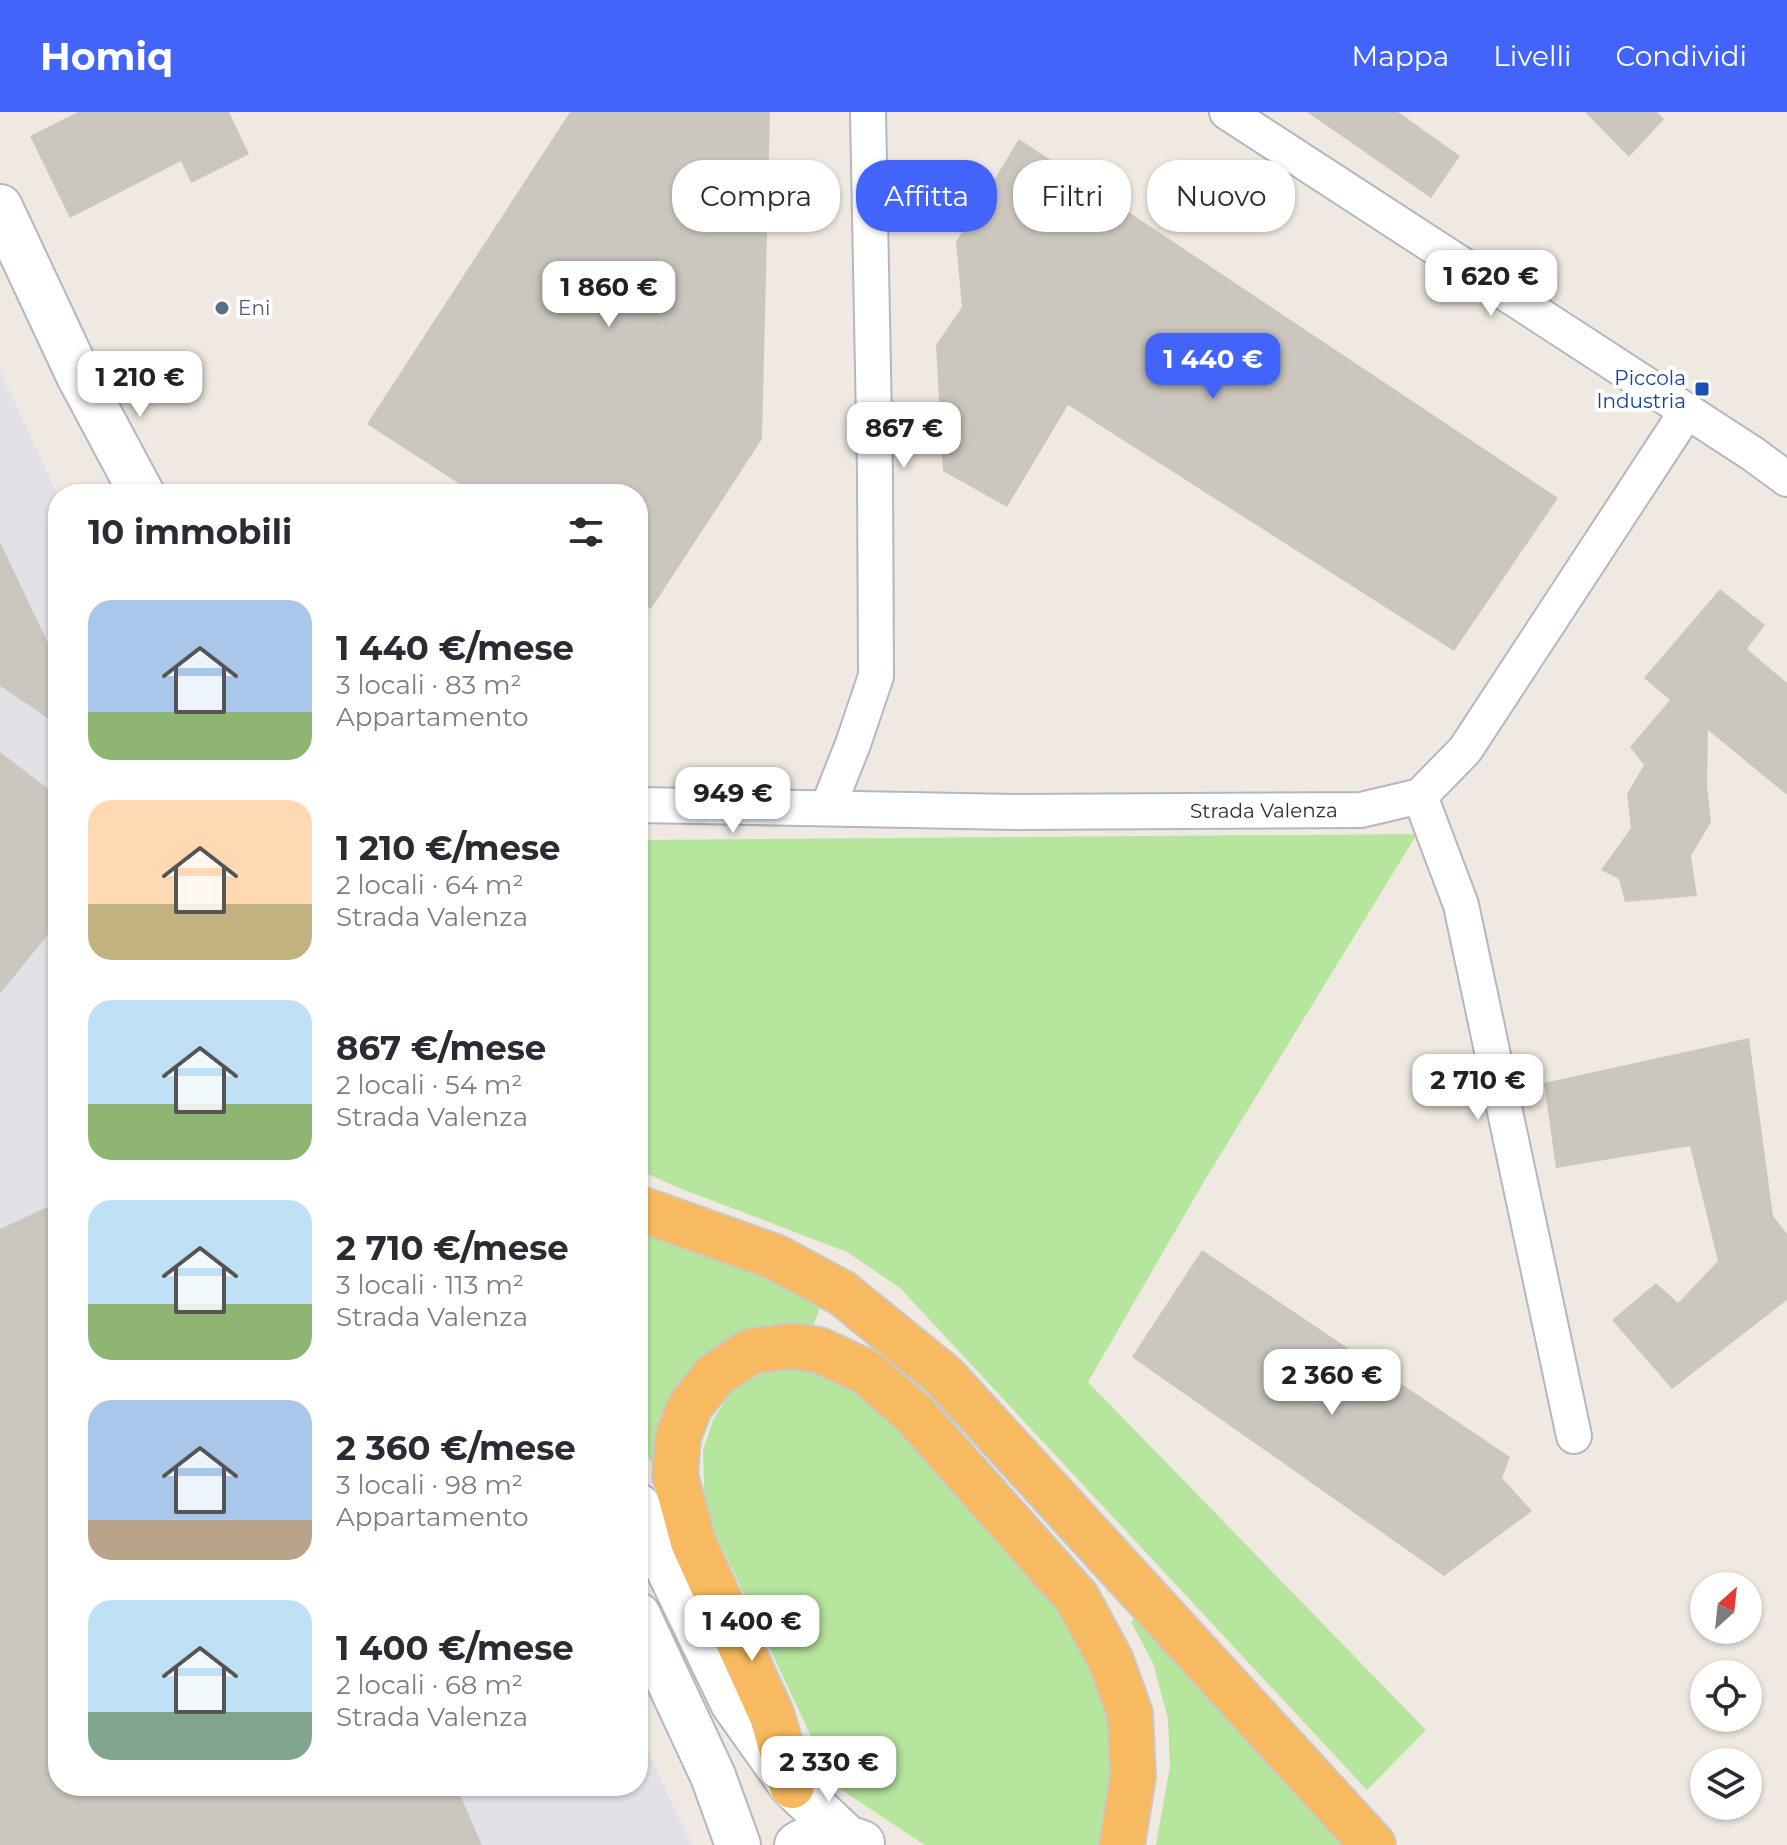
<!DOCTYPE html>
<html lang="it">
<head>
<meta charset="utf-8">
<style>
  body { margin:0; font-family:Montserrat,sans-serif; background:#f7f7f7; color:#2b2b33; height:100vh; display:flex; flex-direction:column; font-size:30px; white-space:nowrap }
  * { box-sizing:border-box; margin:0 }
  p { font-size:26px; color:#7c7c81 }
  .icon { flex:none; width:44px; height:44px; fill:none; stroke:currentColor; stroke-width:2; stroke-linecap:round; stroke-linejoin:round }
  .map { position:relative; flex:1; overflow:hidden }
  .details { position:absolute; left:48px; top:372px; width:600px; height:1312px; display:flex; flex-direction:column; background:#fff; border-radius:32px; box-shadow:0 2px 6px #0004 }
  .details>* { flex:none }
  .banner { position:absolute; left:672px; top:48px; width:760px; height:72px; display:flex; gap:16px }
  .needle { width:52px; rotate:27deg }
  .buttons { position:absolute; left:1690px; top:1460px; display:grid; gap:16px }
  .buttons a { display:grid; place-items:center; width:72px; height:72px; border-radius:50%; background:#fff; box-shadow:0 2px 6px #0004; font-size:40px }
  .price { position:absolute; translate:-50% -68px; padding:0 18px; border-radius:16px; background:#fff; color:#222; font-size:26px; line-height:52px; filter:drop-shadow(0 2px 4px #0008) }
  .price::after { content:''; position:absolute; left:50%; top:48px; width:24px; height:18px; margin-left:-12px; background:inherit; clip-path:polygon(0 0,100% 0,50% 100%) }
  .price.active { background:#4264fb; color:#fff }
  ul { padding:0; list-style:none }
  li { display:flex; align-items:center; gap:24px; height:200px; padding:0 40px }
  li span { display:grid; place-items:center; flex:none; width:224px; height:160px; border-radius:24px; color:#555 }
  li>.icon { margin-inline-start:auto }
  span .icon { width:96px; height:96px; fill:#fffc; stroke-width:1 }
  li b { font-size:34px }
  h2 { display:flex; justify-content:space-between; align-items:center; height:96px; padding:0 40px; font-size:34px }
  .pill { padding:0 28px; border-radius:32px; background:#fff; box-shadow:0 2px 6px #0004; font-size:28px; line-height:72px }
  .pill.active { background:#4264fb; color:#fff }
  header { display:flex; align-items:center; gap:48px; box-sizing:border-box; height:112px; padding:0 40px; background:#4264fb; color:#fff }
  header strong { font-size:38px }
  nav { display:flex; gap:44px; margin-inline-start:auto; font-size:28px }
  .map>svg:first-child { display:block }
</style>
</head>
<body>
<header>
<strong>Homiq</strong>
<nav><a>Mappa</a><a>Livelli</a><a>Condividi</a></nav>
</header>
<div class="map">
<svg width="1787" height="1733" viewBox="0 0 1787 1733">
  <rect width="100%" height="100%" fill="#efe9e1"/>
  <path fill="#e3e1e8" d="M 0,259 L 58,383 L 58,1674 L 638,1674 L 638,1619 L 692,1733 L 0,1733 Z"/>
  <path fill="#b6e59e" d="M 1417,722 L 1203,1071 L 1088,1270 L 1426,1618 L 1367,1678 L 900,1176 L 847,1140 L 682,1077 L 638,1058 L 638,728 Z
    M 638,1109 L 823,1189 L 812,1216 L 785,1214 L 652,1352 L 638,1323 Z
    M 786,1256 L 826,1263 L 864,1278 L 1063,1495 L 1095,1549 L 1119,1642 L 1107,1733 L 925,1733 L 834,1673 L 705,1399 L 703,1338 L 713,1308 L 730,1281 L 758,1262 Z
    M 1140,1502 L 1350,1733 L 1156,1733 L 1170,1654 L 1168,1607 L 1153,1551 L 1131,1510 Z"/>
  <path fill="#cbc7bf" d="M 78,0 L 229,0 L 249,42 L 191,71 L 181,49 L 70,106 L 30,24 Z
    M 570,0 L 770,0 L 762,327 L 651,497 L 638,489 L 638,382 L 475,382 L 367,312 Z
    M 1307,0 L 1398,0 L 1460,44 L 1431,86 Z
    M 1585,0 L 1657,0 L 1664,7 L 1629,45 Z
    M 1019,27 L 1558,386 L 1454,539 L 1068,293 L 1007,395 L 943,359 L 936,233 L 962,195 L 956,130 Z
    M 0,430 L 58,552 L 58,613 L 0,574 Z
    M 1720,477 L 1765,513 L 1747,537 L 1787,571 L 1787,683 L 1708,618 L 1707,673 L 1711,710 L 1691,744 L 1697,784 L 1625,790 L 1619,767 L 1601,758 L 1631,716 L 1627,682 L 1644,653 L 1630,635 L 1670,588 L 1644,566 Z
    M 0,640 L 58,684 L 58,810 L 0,882 Z
    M 1749,926 L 1773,1104 L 1787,1122 L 1787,1188 L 1672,1277 L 1612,1208 L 1656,1171 L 1678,1191 L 1718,1149 L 1690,1034 L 1556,1056 L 1544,971 Z
    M 58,1090 L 58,1674 L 456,1674 L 482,1733 L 0,1733 L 0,1117 Z
    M 1202,1138 L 1510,1345 L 1502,1366 L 1532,1399 L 1444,1464 L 1132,1245 Z"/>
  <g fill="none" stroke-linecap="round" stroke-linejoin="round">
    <g stroke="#b4b7c1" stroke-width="38">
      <g id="minor">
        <path d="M 1227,0 L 1753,342 L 1787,367"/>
        <path d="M 1420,684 L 1461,793 L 1574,1324"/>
        <path id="s1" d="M 638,693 L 1016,700 L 1361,698 L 1420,684 L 1465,638 L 1687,299"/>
        <path d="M 828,695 L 853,632 L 876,564 L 875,361 L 868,0"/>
      </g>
    </g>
    <g stroke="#b4b7c1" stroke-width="48">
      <path id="secondary" d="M 0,95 L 79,264 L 142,382
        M 638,1394 L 733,1591 L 792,1674 L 846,1725
        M 638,1503 L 713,1664 L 738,1733
        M 797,1733 C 815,1721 843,1723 862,1731"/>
    </g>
    <g stroke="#c9c9c9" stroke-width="48">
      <path id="trunk" d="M 638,1096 L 775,1145 L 842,1181 L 944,1264 L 1373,1733
        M 792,1674 L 772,1604 L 693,1430 L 675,1363 L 678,1325 L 690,1294 L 715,1263 L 751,1239 L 792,1234 L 819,1238 L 866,1260 L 914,1302 L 1077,1486 L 1111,1549 L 1130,1602 L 1133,1664 L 1122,1733"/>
    </g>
    <use href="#minor" stroke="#fff" stroke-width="34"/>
    <use href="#secondary" stroke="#fff" stroke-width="44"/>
    <use href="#trunk" stroke="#f8ba60" stroke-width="44"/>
  </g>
  <circle fill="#5c6f8a" stroke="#fff" stroke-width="3" cx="222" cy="196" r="8"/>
  <rect fill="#1a4fb4" stroke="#fff" stroke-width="3" x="1694" y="269" width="16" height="16" rx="4"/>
  <g text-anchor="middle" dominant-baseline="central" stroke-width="8" stroke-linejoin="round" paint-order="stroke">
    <g font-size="20" fill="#4e5e75" stroke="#fff" text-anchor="start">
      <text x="238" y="196">Eni</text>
    </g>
    <g font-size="20" fill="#164399" stroke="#fff" text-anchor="end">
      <text x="1686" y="266">Piccola<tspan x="1686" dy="23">Industria</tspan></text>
    </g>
    <g font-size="20" fill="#2e2e2e" stroke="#fff">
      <text stroke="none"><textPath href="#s1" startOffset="626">Strada Valenza</textPath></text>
    </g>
  </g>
</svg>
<div class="buttons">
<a><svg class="needle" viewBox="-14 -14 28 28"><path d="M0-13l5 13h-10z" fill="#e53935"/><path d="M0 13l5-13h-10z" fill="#7c7c81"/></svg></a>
<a><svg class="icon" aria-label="locate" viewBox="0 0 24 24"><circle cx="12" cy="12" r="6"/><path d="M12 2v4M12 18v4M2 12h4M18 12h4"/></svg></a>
<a><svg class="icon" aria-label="layers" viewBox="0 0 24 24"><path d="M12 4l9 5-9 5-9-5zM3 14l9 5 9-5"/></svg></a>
</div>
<b class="price" style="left:1491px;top:206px">1 620 €</b>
<b class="price" style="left:609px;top:217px">1 860 €</b>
<b class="price active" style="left:1213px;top:289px">1 440 €</b>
<b class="price" style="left:140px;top:307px">1 210 €</b>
<b class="price" style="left:904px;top:358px">867 €</b>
<b class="price" style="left:733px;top:723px">949 €</b>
<b class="price" style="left:1478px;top:1010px">2 710 €</b>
<b class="price" style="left:1332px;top:1305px">2 360 €</b>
<b class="price" style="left:752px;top:1551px">1 400 €</b>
<b class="price" style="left:829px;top:1692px">2 330 €</b>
<div class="banner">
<a class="pill">Compra</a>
<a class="pill active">Affitta</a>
<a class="pill">Filtri</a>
<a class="pill">Nuovo</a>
</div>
<section class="details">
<h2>10 immobili<svg class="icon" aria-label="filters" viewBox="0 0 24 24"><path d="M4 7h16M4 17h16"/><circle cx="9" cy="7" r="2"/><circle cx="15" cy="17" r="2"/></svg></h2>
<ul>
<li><span style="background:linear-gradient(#a9c7e8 70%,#8fb573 0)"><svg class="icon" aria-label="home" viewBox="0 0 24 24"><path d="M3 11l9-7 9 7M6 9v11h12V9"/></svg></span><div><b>1 440 €/mese</b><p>3 locali · 83 m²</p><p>Appartamento</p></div></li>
<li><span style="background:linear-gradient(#ffd9b3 65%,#c2b280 0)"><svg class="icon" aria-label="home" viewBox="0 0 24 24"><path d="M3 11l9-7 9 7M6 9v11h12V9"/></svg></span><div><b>1 210 €/mese</b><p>2 locali · 64 m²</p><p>Strada Valenza</p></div></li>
<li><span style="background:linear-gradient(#bfe0f5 65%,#8fb573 0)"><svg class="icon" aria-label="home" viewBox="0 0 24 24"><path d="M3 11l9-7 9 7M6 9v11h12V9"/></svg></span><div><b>867 €/mese</b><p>2 locali · 54 m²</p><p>Strada Valenza</p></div></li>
<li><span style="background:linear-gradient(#bfe0f5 65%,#8fb573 0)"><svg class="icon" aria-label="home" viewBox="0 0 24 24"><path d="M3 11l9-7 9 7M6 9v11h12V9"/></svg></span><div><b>2 710 €/mese</b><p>3 locali · 113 m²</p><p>Strada Valenza</p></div></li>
<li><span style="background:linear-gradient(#a9c7e8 75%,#b9a48a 0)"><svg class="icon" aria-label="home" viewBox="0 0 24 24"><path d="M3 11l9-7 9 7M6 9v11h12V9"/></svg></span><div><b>2 360 €/mese</b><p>3 locali · 98 m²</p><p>Appartamento</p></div></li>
<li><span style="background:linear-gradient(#bfe0f5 70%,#7fa58c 0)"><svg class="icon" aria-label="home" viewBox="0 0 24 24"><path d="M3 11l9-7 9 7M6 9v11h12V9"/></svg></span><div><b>1 400 €/mese</b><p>2 locali · 68 m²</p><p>Strada Valenza</p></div></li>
</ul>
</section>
</div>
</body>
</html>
